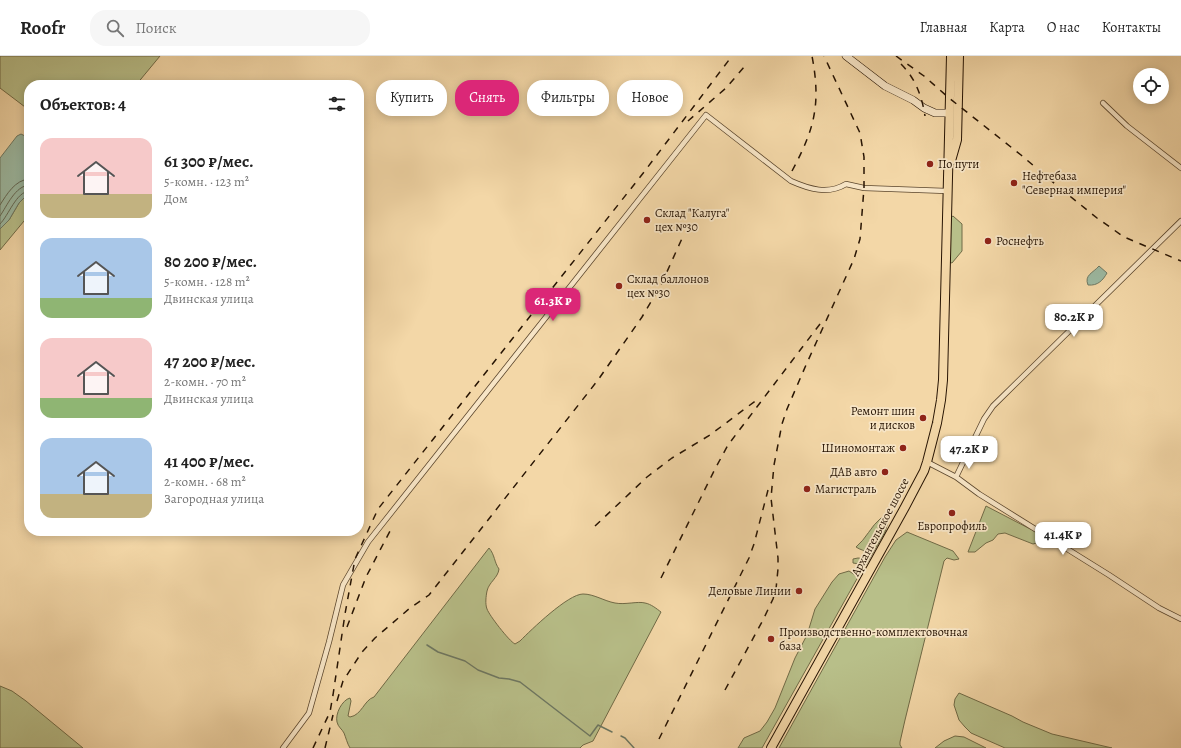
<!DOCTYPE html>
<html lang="ru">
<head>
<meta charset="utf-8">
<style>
  body { margin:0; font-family:Alegreya,serif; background:#f6f6f6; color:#222; height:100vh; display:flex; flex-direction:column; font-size:15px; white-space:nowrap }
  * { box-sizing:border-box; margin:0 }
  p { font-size:13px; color:#767676 }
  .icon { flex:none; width:22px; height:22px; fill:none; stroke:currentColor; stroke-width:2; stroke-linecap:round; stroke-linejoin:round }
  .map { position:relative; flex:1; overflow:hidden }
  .drawer { position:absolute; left:24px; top:24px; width:340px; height:456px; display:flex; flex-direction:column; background:#fff; border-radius:16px; box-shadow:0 2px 10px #0003 }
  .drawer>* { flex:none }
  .banner { position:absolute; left:376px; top:24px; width:380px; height:36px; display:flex; gap:8px }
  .controls { position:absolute; left:1133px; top:12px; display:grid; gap:8px }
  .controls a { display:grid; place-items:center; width:36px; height:36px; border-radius:50%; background:#fff; box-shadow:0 2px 10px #0003; font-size:20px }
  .price { position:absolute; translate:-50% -34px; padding:0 9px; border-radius:8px; background:#fff; color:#222; font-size:13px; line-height:26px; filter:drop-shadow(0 1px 2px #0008) }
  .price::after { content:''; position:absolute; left:50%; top:24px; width:12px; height:9px; margin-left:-6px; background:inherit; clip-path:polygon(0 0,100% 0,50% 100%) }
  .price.on { background:#db2777; color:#fff }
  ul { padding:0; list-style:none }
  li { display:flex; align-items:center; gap:12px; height:100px; padding:0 16px }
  li span { display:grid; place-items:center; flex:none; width:112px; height:80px; border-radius:12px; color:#555 }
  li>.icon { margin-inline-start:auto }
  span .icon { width:48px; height:48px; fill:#fffc; stroke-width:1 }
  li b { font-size:17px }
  h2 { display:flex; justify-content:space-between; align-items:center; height:48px; padding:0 16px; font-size:17px }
  .tag { padding:0 14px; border-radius:16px; background:#fff; box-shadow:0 2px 10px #0003; font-size:14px; line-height:36px }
  .tag.on { background:#db2777; color:#fff }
  header { display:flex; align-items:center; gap:24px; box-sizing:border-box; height:56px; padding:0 20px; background:#fff; border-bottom:1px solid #e0e0e0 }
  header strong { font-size:19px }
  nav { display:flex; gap:22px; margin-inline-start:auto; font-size:14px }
  .search { width:280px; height:36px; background:#f6f6f6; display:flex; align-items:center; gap:10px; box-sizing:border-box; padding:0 14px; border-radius:16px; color:#767676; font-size:15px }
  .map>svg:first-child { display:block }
</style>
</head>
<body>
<header>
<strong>Roofr</strong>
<div class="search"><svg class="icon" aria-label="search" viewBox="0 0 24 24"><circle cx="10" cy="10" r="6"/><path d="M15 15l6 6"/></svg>Поиск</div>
<nav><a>Главная</a><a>Карта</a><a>О нас</a><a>Контакты</a></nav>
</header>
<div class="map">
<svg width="1181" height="692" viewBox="0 0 1181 692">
  <rect width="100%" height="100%" fill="#f3d7a7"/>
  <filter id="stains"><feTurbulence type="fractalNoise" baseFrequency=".005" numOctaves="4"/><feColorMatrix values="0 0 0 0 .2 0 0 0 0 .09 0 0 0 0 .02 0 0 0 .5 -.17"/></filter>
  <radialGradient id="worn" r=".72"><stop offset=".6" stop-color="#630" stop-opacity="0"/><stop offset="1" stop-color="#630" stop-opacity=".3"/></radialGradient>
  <path fill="#b8bf89" stroke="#706a46" d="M 0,0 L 160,0 L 136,29 L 29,29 L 29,54 L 0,32 Z
    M 29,137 L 29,159 L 0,194 L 0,173 L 9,164 L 19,147 Z
    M 953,160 L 962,168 L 962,195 L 952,207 L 949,206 L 950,162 Z
    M 986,450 L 1034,475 L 1039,480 L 1040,486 L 1033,488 L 1005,477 L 998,478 L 993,484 L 986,487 L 975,496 L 968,496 Z
    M 881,462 L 885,462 L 888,466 L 885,476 L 866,509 L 853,507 L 853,503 L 858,502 L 866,503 L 869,498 C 865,494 860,494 856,491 C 866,483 871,470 881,462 Z
    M 907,476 L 953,495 L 959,503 L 954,504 L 947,502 L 944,505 L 905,664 L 900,686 L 900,689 L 902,692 L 779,692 L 885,501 L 896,484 Z
    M 489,492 C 495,499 494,506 499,513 C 498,522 489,526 487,535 C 486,540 485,548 487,553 C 489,559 509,585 515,588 L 520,585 C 531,574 568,538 583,538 C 594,538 604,545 615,547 C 625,549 638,545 645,547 C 651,548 657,553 661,556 L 593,685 L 583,689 L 580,692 L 350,692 C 347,687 346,682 344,677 C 342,673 338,671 337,666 C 335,658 342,644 350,642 L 351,645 L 348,660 L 350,661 C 362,659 364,644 374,641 Z
    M 849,515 L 858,521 L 762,692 L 738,692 L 744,682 L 760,675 L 767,666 L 775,652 L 795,602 L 807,579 L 815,553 L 832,526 L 839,518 Z
    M 0,630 L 12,635 L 26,645 L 83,692 L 0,692 Z
    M 959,637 L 1012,660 L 1023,666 L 1052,678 L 1112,692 L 1005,692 L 971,677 L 965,671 L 959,664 L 954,649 L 955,643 Z
    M 955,680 L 964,681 L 986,692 L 935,692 L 944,685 Z"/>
  <path fill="#9cbaa3" stroke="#6d7863" d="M 21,78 L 29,82 L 29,137 L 19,147 L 9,164 L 0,173 L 0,102 L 17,80 Z
    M 1099,210 L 1107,217 C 1103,224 1098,230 1088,229 C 1084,219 1093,217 1099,210 Z"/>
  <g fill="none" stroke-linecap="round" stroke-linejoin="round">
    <path stroke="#626753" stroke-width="1" d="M 0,149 C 7,138 15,124 29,123
      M 0,160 C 7,150 15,130 29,129
      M 0,168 C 9,159 16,136 29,135"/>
    <path stroke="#6d7863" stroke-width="1.5" d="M 427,589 L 438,596 L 465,605 L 478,614 L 499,622 L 509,623 L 520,626 L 590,680 L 598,669 L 612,676
      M 621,680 L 625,682 L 634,692"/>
    <g stroke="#5a452c" stroke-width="6">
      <path id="street" d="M 1103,47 L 1127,70 L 1181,112
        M 927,406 L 956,421 L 979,438 L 1109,519 L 1159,552 L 1181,563
        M 956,421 L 984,363 L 993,350 L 1181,165
        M 283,692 L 309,657 L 329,586 L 343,529 L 368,486 L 706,59 L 791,125 C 809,133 828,139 846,128 L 864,132 L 947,135"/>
    </g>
    <g stroke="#271403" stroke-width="8">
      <path id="secondary" d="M 846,0 L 885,30 L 913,44 L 924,52 L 935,57 L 949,57"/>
    </g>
    <g stroke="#271403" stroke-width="10">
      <path id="primary" d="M 951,105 L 957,84 L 959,0
        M 771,692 L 905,451 L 924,415 L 927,406 L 937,367 L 941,344 L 943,324 L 951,0"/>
    </g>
    <use href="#street" stroke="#f7e5c6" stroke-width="4.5"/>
    <use href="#secondary" stroke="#f7e5c6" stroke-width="7"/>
    <use href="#primary" stroke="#f3d7a7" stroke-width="8"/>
    <path stroke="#271403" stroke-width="1.5" stroke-dasharray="7 7" stroke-linecap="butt" d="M 896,0 L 924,20 L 949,42 L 1021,99 L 1061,133 L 1097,162 L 1124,181 L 1181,205
      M 901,8 C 916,23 922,41 925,60
      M 688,65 L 726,32 L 745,10
      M 792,115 C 815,72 821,48 812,0
      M 595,470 L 647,421 L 672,402 L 710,379 L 758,343
      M 661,522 L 715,413 L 728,389 L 823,264
      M 347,571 L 366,521 L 390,475
      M 725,634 L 763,564 L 773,543 L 776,533 L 778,513 L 778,502 L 771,442 L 774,409 L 782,368 L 787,353 L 806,309 L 854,203 L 860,183 L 864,132 L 864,101 L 860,77 L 824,0
      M 337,645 L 343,625 L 362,596 L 375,582 L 410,552 L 429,539 L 598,324 L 642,261 L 661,229 L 684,178
      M 659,683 L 749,502 L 754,488 L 768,434
      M 313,692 L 330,656 L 333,639 L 345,558 L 355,503 L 378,453 L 644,116 L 732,0
      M 325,692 L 333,659"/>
  </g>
  <g fill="#8f2418" stroke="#f7e5c6" stroke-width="1.5">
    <circle cx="930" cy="108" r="4"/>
    <circle cx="1014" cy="127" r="4"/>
    <circle cx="647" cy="164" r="4"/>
    <circle cx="988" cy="185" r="4"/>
    <circle cx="619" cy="230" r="4"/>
    <circle cx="923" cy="362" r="4"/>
    <circle cx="903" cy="392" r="4"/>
    <circle cx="885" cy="416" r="4"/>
    <circle cx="807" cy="433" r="4"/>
    <circle cx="952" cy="457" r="4"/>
    <circle cx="799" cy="535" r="4"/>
    <circle cx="771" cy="583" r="4"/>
  </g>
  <g text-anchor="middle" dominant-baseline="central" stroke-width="3.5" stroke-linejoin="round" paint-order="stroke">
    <g font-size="12" fill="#271403" stroke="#f7e5c6" text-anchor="start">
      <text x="938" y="108">По пути</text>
      <text x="1022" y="120">Нефтебаза<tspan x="1022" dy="14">"Северная империя"</tspan></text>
      <text x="655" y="157">Склад "Калуга"<tspan x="655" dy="14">цех №30</tspan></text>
      <text x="996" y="185">Роснефть</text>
      <text x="627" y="223">Склад баллонов<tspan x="627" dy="14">цех №30</tspan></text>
      <text x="915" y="355" text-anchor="end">Ремонт шин<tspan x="915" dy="14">и дисков</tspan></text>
      <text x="895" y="392" text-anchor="end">Шиномонтаж</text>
      <text x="877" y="416" text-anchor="end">ДАВ авто</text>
      <text x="815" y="433">Магистраль</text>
      <text x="952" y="470" text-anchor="middle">Европрофиль</text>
      <text x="791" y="535" text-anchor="end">Деловые Линии</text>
      <text x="779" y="576">Производственно-комплектовочная<tspan x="779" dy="14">база</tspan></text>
    </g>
    <g font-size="12" fill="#271403" stroke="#f7e5c6">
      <text transform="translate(880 471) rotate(-62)">Архангельское шоссе</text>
    </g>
  </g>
  <rect width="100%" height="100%" filter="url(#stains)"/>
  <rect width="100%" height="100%" fill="url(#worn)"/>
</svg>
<div class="controls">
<a><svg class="icon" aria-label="locate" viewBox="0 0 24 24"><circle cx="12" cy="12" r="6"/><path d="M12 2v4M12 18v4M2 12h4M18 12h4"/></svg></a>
</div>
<b class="price on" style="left:553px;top:266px">61.3K ₽</b>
<b class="price" style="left:1074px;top:282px">80.2K ₽</b>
<b class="price" style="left:969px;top:414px">47.2K ₽</b>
<b class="price" style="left:1063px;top:500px">41.4K ₽</b>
<div class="banner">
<a class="tag">Купить</a>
<a class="tag on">Снять</a>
<a class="tag">Фильтры</a>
<a class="tag">Новое</a>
</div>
<section class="drawer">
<h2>Объектов: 4<svg class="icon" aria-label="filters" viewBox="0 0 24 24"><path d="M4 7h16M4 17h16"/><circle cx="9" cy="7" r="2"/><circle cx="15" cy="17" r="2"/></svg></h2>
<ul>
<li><span style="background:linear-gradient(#f6c9c9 70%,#c2b280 0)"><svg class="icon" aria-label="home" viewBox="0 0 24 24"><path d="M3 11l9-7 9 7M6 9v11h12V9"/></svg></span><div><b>61 300 ₽/мес.</b><p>5-комн. · 123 m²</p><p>Дом</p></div></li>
<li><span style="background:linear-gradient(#a9c7e8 75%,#8fb573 0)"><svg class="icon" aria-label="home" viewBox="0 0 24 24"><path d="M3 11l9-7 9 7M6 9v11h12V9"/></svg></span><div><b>80 200 ₽/мес.</b><p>5-комн. · 128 m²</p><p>Двинская улица</p></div></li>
<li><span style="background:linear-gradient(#f6c9c9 75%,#8fb573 0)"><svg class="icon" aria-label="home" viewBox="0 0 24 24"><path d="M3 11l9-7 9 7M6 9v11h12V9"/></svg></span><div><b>47 200 ₽/мес.</b><p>2-комн. · 70 m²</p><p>Двинская улица</p></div></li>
<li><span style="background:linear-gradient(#a9c7e8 70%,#c2b280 0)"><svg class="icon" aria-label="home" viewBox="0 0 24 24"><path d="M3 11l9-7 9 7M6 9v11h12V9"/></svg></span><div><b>41 400 ₽/мес.</b><p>2-комн. · 68 m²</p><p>Загородная улица</p></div></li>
</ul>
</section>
</div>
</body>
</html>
